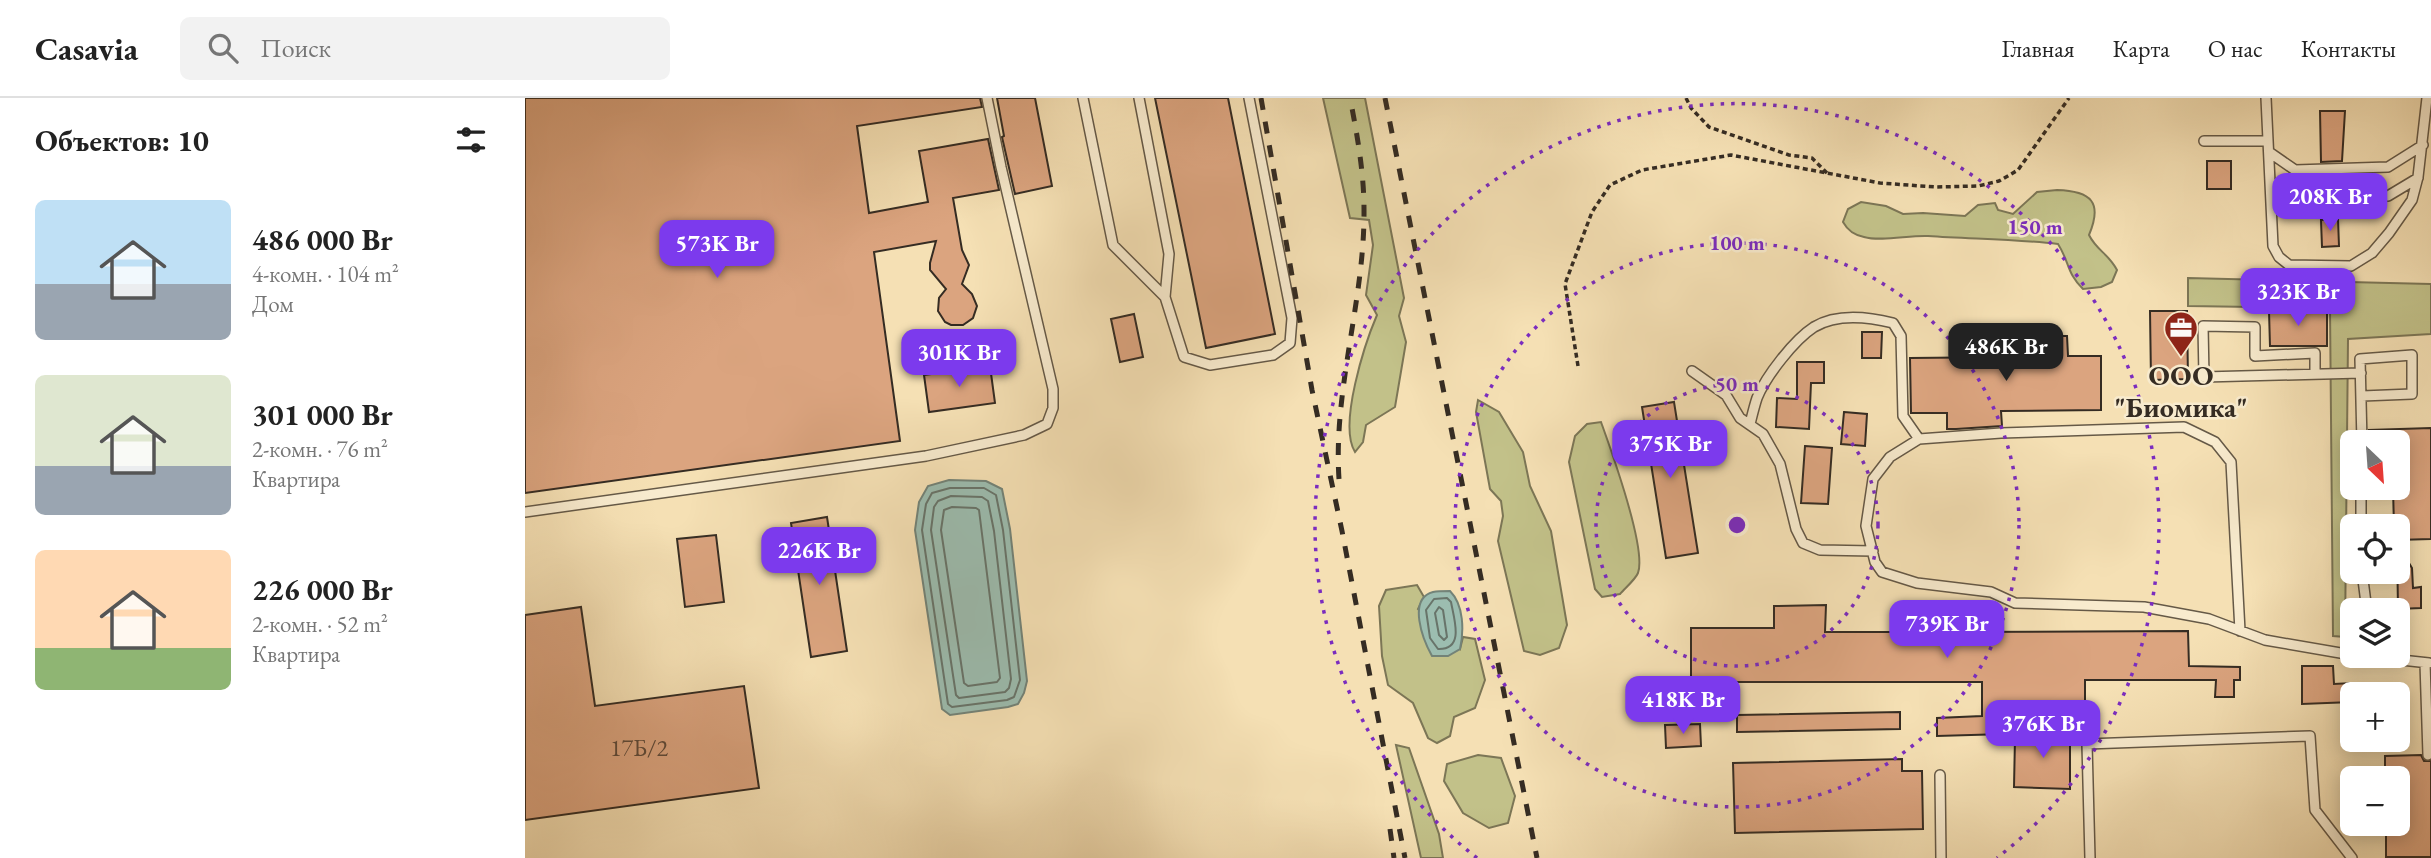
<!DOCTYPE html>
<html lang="ru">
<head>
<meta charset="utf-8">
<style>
  body { margin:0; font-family:"EB Garamond",serif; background:#f2f2f2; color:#222; height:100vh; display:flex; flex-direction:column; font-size:26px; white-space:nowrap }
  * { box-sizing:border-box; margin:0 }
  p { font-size:23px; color:#767676 }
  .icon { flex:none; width:38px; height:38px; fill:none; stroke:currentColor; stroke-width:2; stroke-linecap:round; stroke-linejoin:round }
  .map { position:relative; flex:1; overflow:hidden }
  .drawer { display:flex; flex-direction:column; background:#fff; width:525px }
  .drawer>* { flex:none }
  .needle { width:46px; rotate:155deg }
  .controls { position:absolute; left:1815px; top:332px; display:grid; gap:14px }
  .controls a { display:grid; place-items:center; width:70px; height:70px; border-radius:10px; background:#fff; box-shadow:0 4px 18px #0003; font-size:35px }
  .price { position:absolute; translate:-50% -60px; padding:0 16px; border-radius:14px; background:#7c3aed; color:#fff; font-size:23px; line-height:46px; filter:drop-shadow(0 2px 4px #0008) }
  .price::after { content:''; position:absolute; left:50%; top:42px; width:21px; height:16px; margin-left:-10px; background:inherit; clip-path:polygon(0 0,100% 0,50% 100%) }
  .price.active { background:#222; color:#fff }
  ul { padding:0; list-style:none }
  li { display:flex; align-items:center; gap:21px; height:175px; padding:0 35px }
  li span { display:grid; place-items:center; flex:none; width:196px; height:140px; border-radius:10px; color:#555 }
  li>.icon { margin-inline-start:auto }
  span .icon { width:84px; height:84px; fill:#fffc; stroke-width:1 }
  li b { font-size:30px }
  h2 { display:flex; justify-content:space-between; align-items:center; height:84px; padding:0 35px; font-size:30px }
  header { display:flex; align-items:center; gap:42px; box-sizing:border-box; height:98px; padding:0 35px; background:#fff; border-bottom:2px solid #e0e0e0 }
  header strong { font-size:33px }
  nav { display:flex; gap:38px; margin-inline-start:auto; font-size:24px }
  .search { width:490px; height:63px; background:#f2f2f2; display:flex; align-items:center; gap:18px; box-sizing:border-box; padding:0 24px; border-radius:10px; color:#767676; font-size:26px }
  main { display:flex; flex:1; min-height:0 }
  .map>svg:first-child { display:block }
</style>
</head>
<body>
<header>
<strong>Casavia</strong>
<div class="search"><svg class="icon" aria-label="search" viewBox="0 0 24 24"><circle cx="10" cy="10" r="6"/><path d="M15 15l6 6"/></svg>Поиск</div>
<nav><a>Главная</a><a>Карта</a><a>О нас</a><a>Контакты</a></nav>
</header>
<main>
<section class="drawer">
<h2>Объектов: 10<svg class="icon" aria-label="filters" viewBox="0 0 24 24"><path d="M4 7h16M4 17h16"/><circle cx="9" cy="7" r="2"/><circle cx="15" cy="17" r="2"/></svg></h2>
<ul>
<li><span style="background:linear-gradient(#bfe0f5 60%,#9aa5b1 0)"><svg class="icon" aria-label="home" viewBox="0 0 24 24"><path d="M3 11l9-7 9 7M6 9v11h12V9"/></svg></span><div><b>486 000 Br</b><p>4-комн. · 104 m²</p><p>Дом</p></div></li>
<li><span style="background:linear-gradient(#dfe7d0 65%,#9aa5b1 0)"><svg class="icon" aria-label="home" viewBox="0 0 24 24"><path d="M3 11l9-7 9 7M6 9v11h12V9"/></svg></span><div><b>301 000 Br</b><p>2-комн. · 76 m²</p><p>Квартира</p></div></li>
<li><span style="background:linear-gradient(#ffd9b3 70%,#8fb573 0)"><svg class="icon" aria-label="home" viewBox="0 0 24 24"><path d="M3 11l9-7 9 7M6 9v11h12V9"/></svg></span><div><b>226 000 Br</b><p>2-комн. · 52 m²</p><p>Квартира</p></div></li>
</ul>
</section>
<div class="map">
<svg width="1906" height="760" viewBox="0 0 1906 760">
  <rect width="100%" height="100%" fill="#f5e0b4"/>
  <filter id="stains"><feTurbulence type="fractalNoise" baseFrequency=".00286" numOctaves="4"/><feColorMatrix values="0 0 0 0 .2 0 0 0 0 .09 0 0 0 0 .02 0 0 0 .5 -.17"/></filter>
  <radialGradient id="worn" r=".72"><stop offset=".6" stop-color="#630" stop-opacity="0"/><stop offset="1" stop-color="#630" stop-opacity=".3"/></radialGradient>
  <path fill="#c2c189" stroke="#7c7656" stroke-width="2" d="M 798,0 L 840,0 L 879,200 L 874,218 L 881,244 L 870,309 L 841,327 L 838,344 L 830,354 C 813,327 840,245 852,217 L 841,197 L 848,147 L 844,122 L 825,120 Z
    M 1532,92 C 1566,93 1578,104 1564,137 C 1572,153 1583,155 1592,172 L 1587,184 L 1576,189 L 1558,191 C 1541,174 1545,165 1533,146 C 1490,141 1447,141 1403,138 C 1384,137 1357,144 1339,139 C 1329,137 1323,133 1318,124 L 1323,111 L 1336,104 L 1361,108 L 1378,116 L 1398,115 L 1440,118 L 1453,107 L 1470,105 L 1473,112 L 1488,116 L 1512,94 Z
    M 1663,180 L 1906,186 L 1906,236 L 1823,241 L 1820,539 L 1808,538 L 1805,210 L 1663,208 Z
    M 953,302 L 974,314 L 998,354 L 1005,388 L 1026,433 L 1042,527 L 1034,550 L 1015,557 L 999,553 L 973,443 L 978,418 L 976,403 L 965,391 L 951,314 Z
    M 1076,324 C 1086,352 1122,450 1113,475 C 1110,482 1100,490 1095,496 L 1077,499 L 1070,491 L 1044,364 L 1050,338 L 1062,326 Z
    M 892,487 L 899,499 L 893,511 L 935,551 L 938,539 L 950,541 L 960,582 L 950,610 L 929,619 L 925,638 L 912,645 L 903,640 L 888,605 L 863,587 L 857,558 L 854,508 L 861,492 Z
    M 871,647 L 884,650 L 914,736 L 918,760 L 896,760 Z
    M 953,657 L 976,660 L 990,698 L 983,725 L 964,730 L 938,715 L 919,683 L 922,666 Z"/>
  <path fill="#9cbdb0" stroke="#738378" stroke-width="2" d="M 424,382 L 461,383 L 477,391 L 485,431 L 502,583 L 499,595 L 493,606 L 483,609 L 425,617 L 417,611 L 390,432 L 394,404 L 403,388 Z
    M 925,493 C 939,507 939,533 935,551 L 923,558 L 907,558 C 898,542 882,501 908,494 C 913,493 920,493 925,493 Z"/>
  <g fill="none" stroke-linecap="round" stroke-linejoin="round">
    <path stroke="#68746a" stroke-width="2" d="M 425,390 L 459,390 L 471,397 L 478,432 L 495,582 L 489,599 L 482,602 L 427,609 L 423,606 L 397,432 L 401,406 L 407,395 Z
      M 426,398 L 457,399 L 463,403 L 469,433 L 486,581 L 484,590 L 480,594 L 434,600 L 431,597 L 406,432 L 409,409 L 413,403 Z
      M 427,409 L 451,410 L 454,412 L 475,580 L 472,584 L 443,588 L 439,585 L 416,432 L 419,412 Z
      M 922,500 L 926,504 C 929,521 940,552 913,551 L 905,540 L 901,512 L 909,501 Z
      M 914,509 L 918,512 L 922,539 L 919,542 L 914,537 L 910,515 Z"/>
  </g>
  <path fill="#dba47f" stroke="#352c23" stroke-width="2" d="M 0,0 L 455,0 L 457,9 L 332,28 L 344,115 L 403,104 L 394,53 L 463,41 L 474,92 L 428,100 L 437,152 L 444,167 L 437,186 L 447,196 L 452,208 L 448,220 L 438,227 L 426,227 L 420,224 L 413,213 L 414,200 L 421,191 L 405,172 L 405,165 L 411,143 L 349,154 L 375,343 L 0,395 Z
    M 472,0 L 510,0 L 527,88 L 490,96 L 477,39 L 479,38 Z
    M 630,0 L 703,0 L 750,236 L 681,250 Z
    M 1795,13 L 1820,13 L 1817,63 L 1796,64 Z
    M 1682,63 L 1706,63 L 1706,91 L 1682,91 Z
    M 1813,121 L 1814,148 L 1797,149 L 1796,122 Z
    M 1802,212 L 1802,248 L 1745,248 L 1744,213 Z
    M 1625,213 L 1662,213 L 1663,281 L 1626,282 Z
    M 609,216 L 618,259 L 595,264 L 586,221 Z
    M 1337,234 L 1357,234 L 1356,260 L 1337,260 Z
    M 1488,238 L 1542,238 L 1543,258 L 1576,258 L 1576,312 L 1476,313 L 1477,328 L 1431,331 L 1422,331 L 1422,315 L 1386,315 L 1385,260 L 1488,259 Z
    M 1272,264 L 1299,264 L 1299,285 L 1286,285 L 1284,331 L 1251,329 L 1252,300 L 1272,301 Z
    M 465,268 L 470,305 L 404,314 L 399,277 Z
    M 1149,304 L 1173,455 L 1141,460 L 1117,309 Z
    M 1319,314 L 1342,316 L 1340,348 L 1316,346 Z
    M 1906,330 L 1906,441 L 1872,442 L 1872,429 L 1869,429 L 1868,390 L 1872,390 L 1872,345 L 1844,345 L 1844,332 Z
    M 1280,348 L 1307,350 L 1303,406 L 1276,405 Z
    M 302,419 L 322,553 L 286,559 L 266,425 Z
    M 191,437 L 199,504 L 160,509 L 152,441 Z
    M 1872,445 L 1887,470 L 1888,490 L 1896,489 L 1896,510 L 1873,511 Z
    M 1301,507 L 1300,534 L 1404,534 L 1404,510 L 1422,510 L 1422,534 L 1663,533 L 1664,568 L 1715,569 L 1715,582 L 1709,582 L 1709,599 L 1690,599 L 1691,582 L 1560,582 L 1560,603 L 1479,603 L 1480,636 L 1412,638 L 1412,620 L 1457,618 L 1457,584 L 1166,584 L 1166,530 L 1249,530 L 1249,508 Z
    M 56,509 L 70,608 L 219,588 L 234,690 L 0,722 L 0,517 Z
    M 1777,568 L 1808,568 L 1809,586 L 1827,585 L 1827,604 L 1777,606 Z
    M 1375,614 L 1375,631 L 1212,634 L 1212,617 Z
    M 1175,626 L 1176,648 L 1141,650 L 1140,627 Z
    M 1508,631 L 1545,632 L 1545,691 L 1489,689 L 1490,640 L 1508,640 Z
    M 1896,657 L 1899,663 L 1906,663 L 1906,759 L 1861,759 L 1861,726 L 1872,726 L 1872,681 L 1860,681 L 1860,658 Z
    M 1377,661 L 1377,673 L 1397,673 L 1398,731 L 1210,735 L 1208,665 Z"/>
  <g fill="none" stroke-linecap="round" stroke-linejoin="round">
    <g stroke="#655947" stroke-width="12">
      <path id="service" d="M 558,0 L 588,147 L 640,199 L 659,259 L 685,267 L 748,257 L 765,245 L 767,220 L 724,0
        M 614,0 L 644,156 L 640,199
        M 1741,0 L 1748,148 L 1754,159 L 1764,167 L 1826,168 L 1847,155 L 1864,135 L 1887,102 L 1893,79 L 1902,0
        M 1679,43 L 1743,43
        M 1744,54 L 1770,72 L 1863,69 L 1898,47
        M 1745,83 L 1759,98 L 1771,102 L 1863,98 L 1893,80
        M 1167,273 L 1201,297 L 1215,320 L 1238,336 L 1255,366 L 1271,431 L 1278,445 L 1295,452 L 1348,453
        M 1790,276 L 1790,255 L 1730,258 L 1730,229 L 1678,228 L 1679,279 L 1836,275
        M 1225,326 C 1227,318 1229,309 1232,300 C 1241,278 1269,242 1289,229 C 1312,215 1344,219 1368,225 L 1376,238 L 1378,318 L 1394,341
        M 1837,345 L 1835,261 L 1887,257 L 1887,296 L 1837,298
        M 0,414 L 401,358 L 499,337 L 522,326 L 528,310 L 528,291 L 476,69 L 462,0
        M 1836,429 L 1836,390
        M 1837,474 L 1842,513
        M 1715,533 L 1706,364 L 1690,344 L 1659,329 L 1476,335 L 1394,341 L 1365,359 L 1348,381 L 1341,428 L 1350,464 L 1357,474 L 1392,485 L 1466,494 L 1490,505 L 1619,509 L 1684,521 L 1740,542 L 1827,557
        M 1839,558 L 1904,565
        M 1900,565 L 1903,657
        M 1415,677 L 1416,760
        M 1565,760 L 1562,646 L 1785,638 L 1790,712 L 1827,760"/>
    </g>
    <path stroke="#352c23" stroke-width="3.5" stroke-dasharray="5 3.5" stroke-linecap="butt" d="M 1161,0 L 1166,10 L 1184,29 L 1264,57 L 1287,60 L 1302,75
      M 1053,268 L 1040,186 L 1067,114 L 1085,87 L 1117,72 L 1206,57 L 1355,85 L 1411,89 L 1453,88 L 1474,83 L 1493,72 L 1544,0"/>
    <use href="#service" stroke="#f8ebce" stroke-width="9"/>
    <path stroke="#352c23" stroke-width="5" stroke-dasharray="12 12" stroke-linecap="butt" d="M 736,0 L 787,292 L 817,433 L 880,760
      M 860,0 L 1012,760
      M 814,381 C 808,291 840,201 839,111 C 839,75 832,35 825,0
      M 865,731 L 869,760"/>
  </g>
  <g fill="none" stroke="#7b2cbf" stroke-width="3.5" stroke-dasharray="3.5 7">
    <circle cx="1212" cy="427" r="141"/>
    <circle cx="1212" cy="427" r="282"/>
    <path d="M952 760A422 422 0 1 1 1472 760"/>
  </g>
  <defs>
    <g id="office-pin" transform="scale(1.75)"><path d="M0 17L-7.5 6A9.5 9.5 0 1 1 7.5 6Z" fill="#8f2418" stroke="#f8ebce"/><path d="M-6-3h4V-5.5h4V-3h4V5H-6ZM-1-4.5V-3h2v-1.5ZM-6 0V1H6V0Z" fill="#fff"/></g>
  </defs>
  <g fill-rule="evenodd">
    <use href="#office-pin" x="1656" y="230"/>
  </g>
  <g text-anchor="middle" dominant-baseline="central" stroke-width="5" stroke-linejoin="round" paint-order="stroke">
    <g font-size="24" fill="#5e4a3a">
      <text x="114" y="649">17Б/2</text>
    </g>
    <g font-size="28" font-weight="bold" fill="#352c23" stroke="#f8ebce">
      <text x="1656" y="277">ООО<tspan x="1656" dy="32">"Биомика"</tspan></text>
    </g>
  </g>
  <circle cx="1212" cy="427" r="10" fill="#7b2cbf" stroke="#f8ebce" stroke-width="3.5"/>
  <g font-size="21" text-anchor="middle" font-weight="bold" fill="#7b2cbf" stroke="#f8ebce" stroke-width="5" stroke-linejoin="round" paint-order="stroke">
    <text x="1510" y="136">150 m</text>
    <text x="1212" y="152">100 m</text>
    <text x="1212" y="293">50 m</text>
  </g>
  <rect width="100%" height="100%" filter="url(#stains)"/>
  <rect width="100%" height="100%" fill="url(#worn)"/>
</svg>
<div class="controls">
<a><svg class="needle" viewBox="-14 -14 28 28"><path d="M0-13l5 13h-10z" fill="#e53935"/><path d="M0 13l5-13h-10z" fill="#767676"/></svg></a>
<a><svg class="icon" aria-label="locate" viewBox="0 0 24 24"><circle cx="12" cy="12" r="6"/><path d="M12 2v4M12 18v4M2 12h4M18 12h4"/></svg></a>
<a><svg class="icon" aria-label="layers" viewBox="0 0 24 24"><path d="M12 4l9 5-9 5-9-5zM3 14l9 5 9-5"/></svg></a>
<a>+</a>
<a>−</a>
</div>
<b class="price" style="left:1805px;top:135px">208K Br</b>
<b class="price" style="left:192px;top:182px">573K Br</b>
<b class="price" style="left:1773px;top:230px">323K Br</b>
<b class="price active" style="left:1481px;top:285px">486K Br</b>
<b class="price" style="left:434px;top:291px">301K Br</b>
<b class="price" style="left:1145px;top:382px">375K Br</b>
<b class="price" style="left:294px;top:489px">226K Br</b>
<b class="price" style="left:1422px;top:562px">739K Br</b>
<b class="price" style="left:1158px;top:638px">418K Br</b>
<b class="price" style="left:1518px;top:662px">376K Br</b>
</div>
</main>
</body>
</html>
